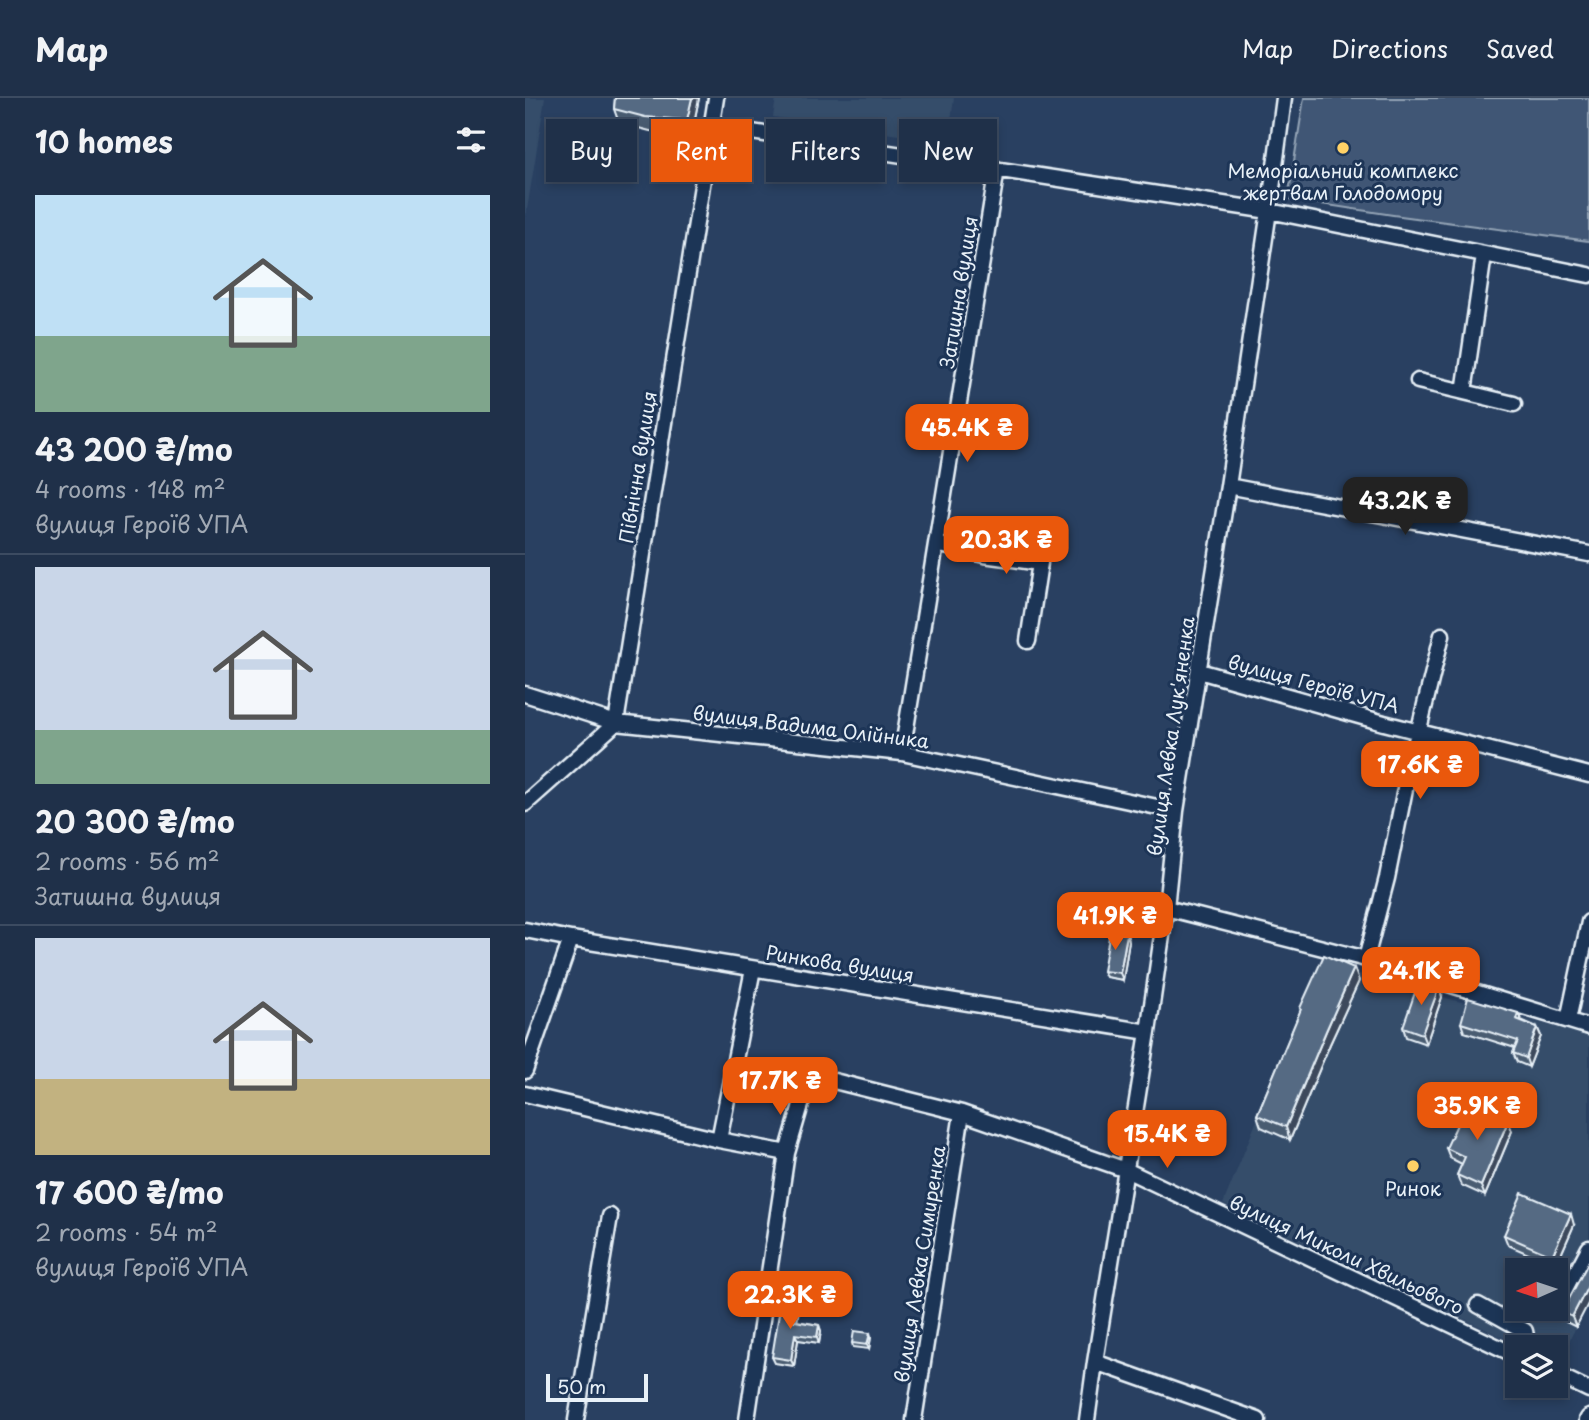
<!DOCTYPE html>
<html lang="en">
<head>
<meta charset="utf-8">
<style>
  body { margin:0; font-family:"Playpen Sans",sans-serif; background:#2c3c53; color:#f1f3f6; height:100vh; display:flex; flex-direction:column; font-size:26px; white-space:nowrap }
  * { box-sizing:border-box; margin:0 }
  p { font-size:23px; color:#a1a9b4 }
  .icon { flex:none; width:38px; height:38px; fill:none; stroke:currentColor; stroke-width:2; stroke-linecap:round; stroke-linejoin:round }
  .map { position:relative; flex:1; overflow:hidden }
  .side { display:flex; flex-direction:column; background:#1f3049; width:525px }
  .side>* { flex:none }
  .banner { position:absolute; left:21px; top:21px; width:665px; height:63px; display:flex; gap:14px }
  .needle { width:46px; rotate:267deg }
  .controls { position:absolute; left:980px; top:1160px; display:grid; gap:14px }
  .controls a { display:grid; place-items:center; width:63px; height:63px; border-radius:0px; background:#1f3049; box-shadow:0 4px 10px #0003,0 0 0 2px #3c4b61; font-size:35px }
  .scale { position:absolute; left:21px; bottom:18px; width:102px; box-sizing:border-box; padding-left:7px; border:4px solid #e8f1f8; border-top:0; font-size:19px; line-height:24px; white-space:nowrap; color:#e8f1f8; -webkit-text-stroke:5px #1d3557; paint-order:stroke }
  .price { position:absolute; translate:-50% -60px; padding:0 16px; border-radius:14px; background:#ea580c; color:#fff; font-size:23px; line-height:46px; filter:drop-shadow(0 2px 4px #0008) }
  .price::after { content:''; position:absolute; left:50%; top:42px; width:21px; height:16px; margin-left:-10px; background:inherit; clip-path:polygon(0 0,100% 0,50% 100%) }
  .price.selected { background:#222; color:#fff }
  ul { padding:0; list-style:none }
  li { display:grid; align-content:center; gap:14px; height:371px; padding:0 35px }
  li+li { border-top:2px solid #3c4b61 }
  li span { display:grid; place-items:center; height:217px; border-radius:0px; color:#555 }
  li>.icon { margin-inline-start:auto }
  span .icon { width:126px; height:126px; fill:#fffc; stroke-width:1 }
  li b { font-size:30px }
  h2 { display:flex; justify-content:space-between; align-items:center; height:84px; padding:0 35px; font-size:30px }
  .chip { padding:0 24px; border-radius:0px; background:#1f3049; box-shadow:0 4px 10px #0003,0 0 0 2px #3c4b61; font-size:24px; line-height:63px }
  .chip.selected { background:#ea580c; color:#fff }
  header { display:flex; align-items:center; gap:42px; box-sizing:border-box; height:98px; padding:0 35px; background:#1f3049; border-bottom:2px solid #3c4b61 }
  header strong { font-size:33px }
  nav { display:flex; gap:38px; margin-inline-start:auto; font-size:24px }
  main { display:flex; flex:1; min-height:0 }
  .map>svg:first-child { display:block }
</style>
</head>
<body>
<header>
<strong>Map</strong>
<nav><a>Map</a><a>Directions</a><a>Saved</a></nav>
</header>
<main>
<section class="side">
<h2>10 homes<svg class="icon" aria-label="filters" viewBox="0 0 24 24"><path d="M4 7h16M4 17h16"/><circle cx="9" cy="7" r="2"/><circle cx="15" cy="17" r="2"/></svg></h2>
<ul>
<li><span style="background:linear-gradient(#bfe0f5 65%,#7fa58c 0)"><svg class="icon" aria-label="home" viewBox="0 0 24 24"><path d="M3 11l9-7 9 7M6 9v11h12V9"/></svg></span><div><b>43 200 ₴/mo</b><p>4 rooms · 148 m²</p><p>вулиця Героїв УПА</p></div></li>
<li><span style="background:linear-gradient(#c9d6e8 75%,#7fa58c 0)"><svg class="icon" aria-label="home" viewBox="0 0 24 24"><path d="M3 11l9-7 9 7M6 9v11h12V9"/></svg></span><div><b>20 300 ₴/mo</b><p>2 rooms · 56 m²</p><p>Затишна вулиця</p></div></li>
<li><span style="background:linear-gradient(#c9d6e8 65%,#c2b280 0)"><svg class="icon" aria-label="home" viewBox="0 0 24 24"><path d="M3 11l9-7 9 7M6 9v11h12V9"/></svg></span><div><b>17 600 ₴/mo</b><p>2 rooms · 54 m²</p><p>вулиця Героїв УПА</p></div></li>
</ul>
</section>
<div class="map">
<svg width="1064" height="1322" viewBox="0 0 1064 1322">
  <rect width="100%" height="100%" fill="#294061"/>
  <filter id="ink" filterUnits="userSpaceOnUse"><feTurbulence type="fractalNoise" baseFrequency=".0143" numOctaves="2"/><feDisplacementMap in="SourceGraphic" scale="14" xChannelSelector="R" yChannelSelector="G"/><feConvolveMatrix kernelMatrix="1 2 1 2 8 2 1 2 1" color-interpolation-filters="sRGB"/></filter>
  <g filter="url(#ink)">
    <path fill="#364d6b" fill-rule="evenodd" d="M 0,0 L 20,0 L 0,124 Z
      M 251,0 L 429,0 L 423,44 L 248,19 Z
      M 796,865 L 917,899 L 1064,938 L 1064,1204 L 1032,1266 L 1031,1265 L 1031,1250 L 998,1249 L 698,1106 ZM 992,1172 L 1031,1172 L 1031,1211 L 992,1211 Z"/>
    <path fill="#415774" stroke="#94a4b6" stroke-width="2" d="M 779,0 L 1064,0 L 1064,143 L 868,117 L 763,101 Z"/>
    <g fill="none" stroke-linecap="round" stroke-linejoin="round">
      <g stroke="#e8f1f8" stroke-width="19">
        <path id="minor" d="M 187,28 L 744,113 L 1064,177
          M 893,283 L 989,306
          M 939,294 L 959,157
          M 703,388 L 1064,456
          M 411,446 L 459,457 L 515,465 L 503,543
          M 674,573 L 859,625 L 1064,677
          M 0,596 L 91,625 L 377,655 L 651,713
          M 377,655 L 472,71
          M 0,706 L 91,625 L 191,0
          M 641,810 L 841,861 L 1064,929
          M 0,832 L 46,841 L 623,934
          M 841,861 L 862,780 L 883,676 L 917,537
          M 1043,922 L 1064,824
          M 0,973 L 46,841
          M 0,996 L 194,1042 L 262,1055
          M 194,1042 L 228,871
          M 1036,1203 L 1064,1150
          M 953,1207 L 1000,1233 L 1001,1238 L 997,1250
          M 570,1264 L 733,1322
          M 1031,1276 L 1064,1292
          M 51,1322 L 85,1118
          M 222,1322 L 262,1055 L 280,993 L 297,980 L 437,1015 L 601,1072 L 992,1258
          M 389,1322 L 437,1015
          M 562,1322 L 570,1264 L 623,934 L 641,810 L 651,713 L 703,388 L 744,113 L 759,0
          M 1062,1322 L 1064,1319"/>
      </g>
      <use href="#minor" stroke="#1d3557" stroke-width="14"/>
    </g>
    <path fill="#495b71" stroke="#e8f1f8" stroke-width="2" d="M 90,0 L 174,0 L 167,35 L 125,33 L 94,25 L 89,11 Z
      M 602,836 L 604,843 L 598,882 L 581,879 L 578,873 Z
      M 829,870 L 834,883 L 805,946 L 765,1042 L 736,1029 L 732,1017 L 776,912 L 775,910 Z
      M 917,899 L 901,946 L 881,939 L 878,929 Z
      M 993,915 L 996,922 L 1012,929 L 1016,938 L 1004,969 L 992,964 L 988,955 L 990,950 L 939,934 L 936,925 Z
      M 983,1023 L 987,1033 L 960,1098 L 936,1087 L 932,1077 L 937,1066 L 925,1060 L 921,1050 Z
      M 1049,1127 L 1031,1168 L 983,1147 L 979,1137 Z
      M 1064,1163 L 1051,1229 L 1041,1224 L 1037,1214 Z
      M 271,1206 L 274,1212 L 272,1223 L 294,1227 L 296,1233 L 294,1245 L 273,1242 L 269,1268 L 250,1265 L 247,1259 Z
      M 345,1235 L 346,1239 L 344,1251 L 328,1249 L 327,1245 Z"/>
    <path fill="#3c4a5c" stroke="#e8f1f8" stroke-width="2" d="M 167,0 L 174,0 L 167,35 L 162,22 Z
      M 602,836 L 604,843 L 598,882 L 595,875 Z
      M 829,870 L 834,883 L 805,946 L 765,1042 L 761,1029 L 801,933 Z
      M 914,889 L 917,899 L 901,946 L 897,936 Z
      M 1012,929 L 1016,938 L 1004,969 L 1001,960 Z
      M 983,1023 L 987,1033 L 960,1098 L 956,1088 Z
      M 1046,1116 L 1049,1127 L 1031,1168 L 1027,1158 Z
      M 1064,1186 L 1064,1204 L 1051,1229 L 1047,1219 Z
      M 271,1206 L 274,1212 L 271,1229 L 269,1223 Z
      M 294,1227 L 296,1233 L 294,1245 L 292,1239 Z
      M 345,1235 L 346,1239 L 344,1251 L 342,1247 Z
      M 270,1236 L 273,1242 L 269,1268 L 266,1262 Z"/>
    <path fill="#556a83" stroke="#e8f1f8" stroke-width="2" d="M 90,0 L 167,0 L 162,22 L 120,19 L 89,11 Z
      M 585,833 L 602,836 L 595,875 L 578,873 Z
      M 799,857 L 829,870 L 801,933 L 761,1029 L 732,1017 L 776,911 L 775,910 Z
      M 894,883 L 914,889 L 897,936 L 878,929 Z
      M 943,900 L 993,915 L 991,921 L 1012,929 L 1001,960 L 988,955 L 993,943 L 936,925 Z
      M 942,1005 L 983,1023 L 956,1088 L 932,1077 L 940,1059 L 921,1050 Z
      M 997,1095 L 1046,1116 L 1027,1158 L 979,1137 Z
      M 1064,1163 L 1064,1186 L 1047,1219 L 1037,1214 Z
      M 256,1203 L 271,1206 L 269,1223 L 294,1227 L 292,1239 L 270,1236 L 266,1262 L 247,1259 Z
      M 329,1233 L 345,1235 L 342,1247 L 327,1245 Z"/>
  </g>
  <g fill="#ffd166" stroke="#1d3557" stroke-width="2.5">
    <circle cx="818" cy="50" r="7"/>
    <circle cx="888" cy="1068" r="7"/>
  </g>
  <g text-anchor="middle" dominant-baseline="central" stroke-width="6" stroke-linejoin="round" paint-order="stroke">
    <g font-size="19" fill="#e8f1f8" stroke="#1d3557">
      <text x="818" y="72">Меморіальний комплекс<tspan x="818" dy="22">жертвам Голодомору</tspan></text>
      <text x="888" y="1090">Ринок</text>
    </g>
    <g font-size="19" fill="#e8f1f8" stroke="#1d3557">
      <text transform="translate(433 194) rotate(-81)">Затишна вулиця</text>
      <text transform="translate(112 369) rotate(-81)">Північна вулиця</text>
      <text transform="translate(789 585) rotate(15)">вулиця Героїв УПА</text>
      <text transform="translate(286 628) rotate(7)">вулиця Вадима Олійника</text>
      <text transform="translate(645 638) rotate(-82)">вулиця Левка Лук'яненка</text>
      <text transform="translate(315 865) rotate(9)">Ринкова вулиця</text>
      <text transform="translate(822 1156) rotate(25)">вулиця Миколи Хвильового</text>
      <text transform="translate(394 1166) rotate(-81)">вулиця Левка Симиренка</text>
    </g>
  </g>
</svg>
<div class="controls">
<a><svg class="needle" viewBox="-14 -14 28 28"><path d="M0-13l5 13h-10z" fill="#e53935"/><path d="M0 13l5-13h-10z" fill="#a1a9b4"/></svg></a>
<a><svg class="icon" aria-label="layers" viewBox="0 0 24 24"><path d="M12 4l9 5-9 5-9-5zM3 14l9 5 9-5"/></svg></a>
</div>
<div class="scale">50 m</div>
<b class="price" style="left:442px;top:366px">45.4K ₴</b>
<b class="price selected" style="left:880px;top:439px">43.2K ₴</b>
<b class="price" style="left:481px;top:478px">20.3K ₴</b>
<b class="price" style="left:895px;top:703px">17.6K ₴</b>
<b class="price" style="left:590px;top:854px">41.9K ₴</b>
<b class="price" style="left:896px;top:909px">24.1K ₴</b>
<b class="price" style="left:255px;top:1019px">17.7K ₴</b>
<b class="price" style="left:952px;top:1044px">35.9K ₴</b>
<b class="price" style="left:642px;top:1072px">15.4K ₴</b>
<b class="price" style="left:265px;top:1233px">22.3K ₴</b>
<div class="banner">
<a class="chip">Buy</a>
<a class="chip selected">Rent</a>
<a class="chip">Filters</a>
<a class="chip">New</a>
</div>
</div>
</main>
</body>
</html>
